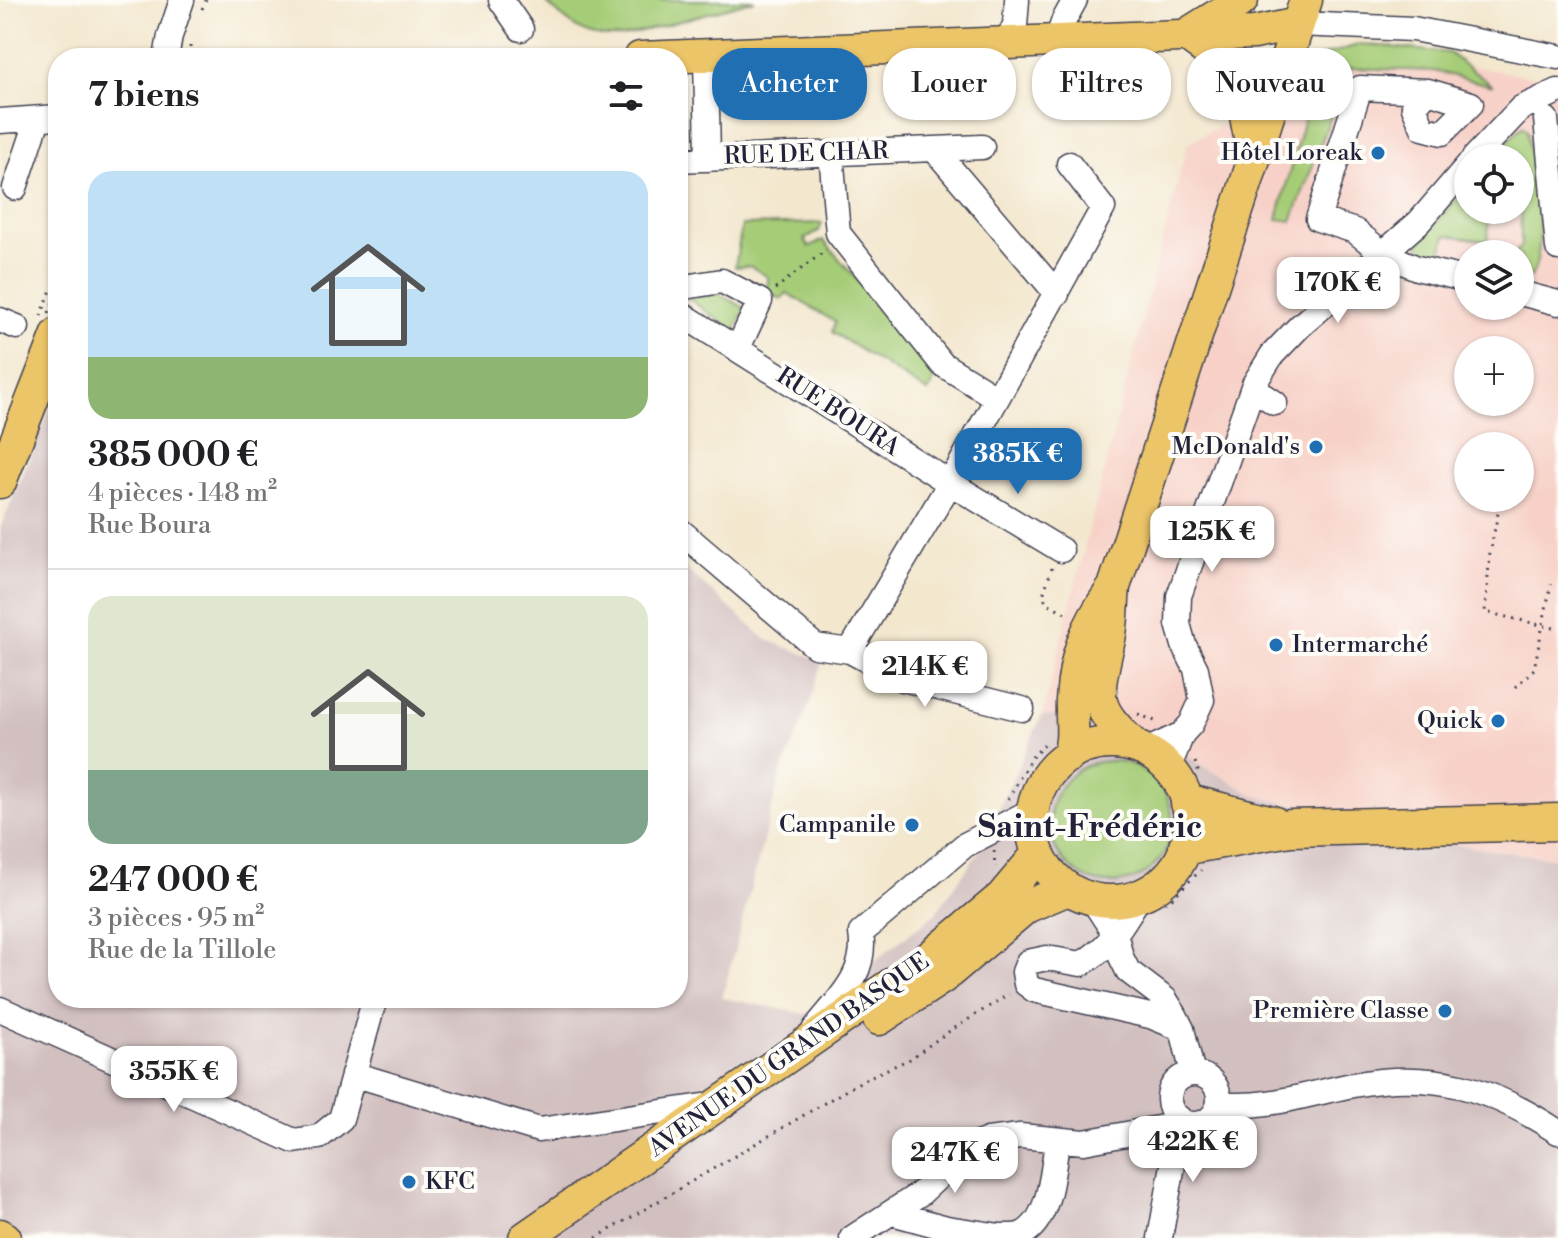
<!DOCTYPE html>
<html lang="fr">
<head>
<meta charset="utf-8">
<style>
  body { margin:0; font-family:"Libre Bodoni",serif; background:#f6f6f6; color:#202124; height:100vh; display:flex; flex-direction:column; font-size:30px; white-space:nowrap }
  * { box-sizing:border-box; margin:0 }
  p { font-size:26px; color:#757577 }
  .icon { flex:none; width:44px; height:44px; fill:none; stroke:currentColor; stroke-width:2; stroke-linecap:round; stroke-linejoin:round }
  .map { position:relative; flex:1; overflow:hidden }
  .drawer { position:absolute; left:48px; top:48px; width:640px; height:960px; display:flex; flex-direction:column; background:#fff; border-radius:32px; box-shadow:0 2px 6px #0004 }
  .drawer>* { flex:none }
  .banner { position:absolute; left:712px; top:48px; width:726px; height:72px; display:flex; gap:16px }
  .buttons { position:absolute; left:1454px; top:144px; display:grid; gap:16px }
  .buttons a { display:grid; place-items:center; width:80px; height:80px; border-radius:50%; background:#fff; box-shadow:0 2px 6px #0004; font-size:40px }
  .price { position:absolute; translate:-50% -68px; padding:0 18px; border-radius:16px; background:#fff; color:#222; font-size:26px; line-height:52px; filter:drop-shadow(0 2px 4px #0008) }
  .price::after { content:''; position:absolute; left:50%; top:48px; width:24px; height:18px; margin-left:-12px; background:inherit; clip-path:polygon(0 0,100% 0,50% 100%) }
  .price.active { background:#1f6fb2; color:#fff }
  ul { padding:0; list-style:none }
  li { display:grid; align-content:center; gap:16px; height:424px; padding:0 40px }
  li+li { border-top:2px solid #e0e0e0 }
  li span { display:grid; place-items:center; height:248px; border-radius:24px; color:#555 }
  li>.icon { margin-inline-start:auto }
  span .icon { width:144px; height:144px; fill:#fffc; stroke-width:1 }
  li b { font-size:34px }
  h2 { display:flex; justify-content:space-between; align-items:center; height:96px; padding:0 40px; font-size:34px }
  .pill { padding:0 28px; border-radius:32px; background:#fff; box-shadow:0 2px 6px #0004; font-size:28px; line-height:72px }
  .pill.active { background:#1f6fb2; color:#fff }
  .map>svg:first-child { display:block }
</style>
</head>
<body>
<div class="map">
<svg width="1558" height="1238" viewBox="0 0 1558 1238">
  <rect width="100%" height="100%" fill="#fdfcf7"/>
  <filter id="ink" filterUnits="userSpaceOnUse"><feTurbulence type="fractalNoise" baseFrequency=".0125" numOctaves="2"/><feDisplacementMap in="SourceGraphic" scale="16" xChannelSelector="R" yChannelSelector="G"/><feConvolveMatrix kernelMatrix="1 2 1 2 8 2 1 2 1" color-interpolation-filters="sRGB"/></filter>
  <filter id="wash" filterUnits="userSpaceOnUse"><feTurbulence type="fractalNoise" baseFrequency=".006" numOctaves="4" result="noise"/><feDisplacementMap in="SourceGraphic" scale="32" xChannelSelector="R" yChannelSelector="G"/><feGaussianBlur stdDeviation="1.8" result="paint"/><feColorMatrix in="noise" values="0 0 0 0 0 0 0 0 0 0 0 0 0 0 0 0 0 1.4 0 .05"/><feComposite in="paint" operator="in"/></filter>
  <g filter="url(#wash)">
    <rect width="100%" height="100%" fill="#f3e7ce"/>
    <path fill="#f7d1c7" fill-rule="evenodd" d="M 1358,47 L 1558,81 L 1558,859 L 1462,846 L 1255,796 L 1130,723 L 1042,715 L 1187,144 ZM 1468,158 L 1520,158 L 1520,210 L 1468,210 ZM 1468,254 L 1520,254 L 1520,306 L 1468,306 ZM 1468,350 L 1520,350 L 1520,402 L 1468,402 ZM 1468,446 L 1520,446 L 1520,498 L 1468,498 Z"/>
    <path fill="#d2bfc0" d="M 58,390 L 58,998 L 678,998 L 678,562 L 765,639 L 822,661 L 810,703 L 781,773 L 722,998 L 806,1014 L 935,914 L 980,850 L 1042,715 L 1130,723 L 1255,796 L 1462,846 L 1558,859 L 1558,1238 L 0,1238 L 0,529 Z"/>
    <path fill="#a5cc76" stroke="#647758" stroke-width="2" d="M 543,0 L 755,0 L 623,37 C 584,40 571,25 543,0 Z
      M 1361,44 L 1449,53 L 1493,86 L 1434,71 L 1349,68 L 1292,221 L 1277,219 L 1321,56 Z
      M 1523,126 L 1527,131 C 1532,169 1550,244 1531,277 L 1521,271 L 1520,254 L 1515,253 L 1521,246 L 1520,158 L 1491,158 Z
      M 1468,185 L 1468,210 L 1489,210 L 1488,241 L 1446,235 L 1440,256 L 1468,265 L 1468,269 C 1450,265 1419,264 1420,242 Z
      M 822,223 L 819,231 L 804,239 L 809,247 L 823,240 L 938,373 L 928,392 L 832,332 L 835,322 L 787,293 L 781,299 L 767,292 L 768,277 L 750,266 L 735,267 L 742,225 Z
      M 719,294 L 745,308 L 735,331 L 687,298 Z
      M1050 822a61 61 0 1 1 122 0a61 61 0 1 1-122 0Z"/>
  </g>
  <g filter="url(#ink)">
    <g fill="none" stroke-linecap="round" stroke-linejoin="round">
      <g stroke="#414051" stroke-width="27">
        <path id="minor" d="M 501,0 L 521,29
          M 1298,24 L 1413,29 L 1558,57
          M 1057,40 L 1064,20 L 1075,0
          M 1005,44 L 1015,25 L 1017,0
          M 706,57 L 708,159
          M 166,58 L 170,36 L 182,0
          M 1428,91 L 1414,107 L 1423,128 L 1442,133 L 1471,104 L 1428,91 L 1360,88 L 1318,219 L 1355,231 L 1384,254 L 1417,268 L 1468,280
          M 1546,119 L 1558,248
          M 0,121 L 58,117
          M 934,149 L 982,147
          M 831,153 L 838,233 L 942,364 L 997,398
          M 1474,158 L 1521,108 L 1558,91
          M 678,160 L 934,149 L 1057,294
          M 15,188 L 38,119
          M 678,288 L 722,281 L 760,301 L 738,348
          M 1520,293 L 1558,303
          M 678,312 L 950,483 L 1061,550
          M 0,320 L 17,327
          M 1253,388 L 1275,403
          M 678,529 L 815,646 L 850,651 L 903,679 L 1022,709
          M 850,651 L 950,483 L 1103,208 L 1069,164
          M 1146,751 L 1182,734
          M 1169,767 L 1182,734 L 1191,724 L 1202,700 L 1196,669 L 1184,645 L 1178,624 L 1179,596 L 1254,384 L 1272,355 L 1300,326 L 1419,222 L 1468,165
          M 1140,896 C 1121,925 1113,945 1081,964 L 1047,958 L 1028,962 L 1024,972 L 1026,984 L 1034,990 L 1150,1016 L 1182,1029
          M 1092,899 L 1116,936 L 1121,957 L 1128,971 L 1165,999 L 1175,1015 L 1182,1029 L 1193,1074
          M 0,1009 L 294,1141 L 319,1137 L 341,1119 L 375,998
          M 814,1030 C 838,999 868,974 861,933 L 965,845 L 1033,810
          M1169 1099a25 25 0 1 1 50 0a25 25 0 1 1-50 0Z
          M 353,1074 L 539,1130 L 717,1104
          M 1219,1104 C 1267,1109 1307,1094 1353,1085 C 1434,1070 1490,1087 1558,1132
          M 892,1213 L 947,1228 L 1000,1236
          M 852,1238 L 921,1193 L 970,1147 L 988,1140 L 1020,1136 L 1084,1142 L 1169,1126 L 1179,1118
          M 999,1238 L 1000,1236 C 1008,1236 1018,1237 1024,1233 C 1050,1219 1053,1169 1057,1141
          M 1160,1238 L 1181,1120"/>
      </g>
      <g stroke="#414051" stroke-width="35">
        <path id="major" d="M 1189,33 L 1242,0
          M 1186,35 L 1234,70 L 1240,86 L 1253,152
          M 640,58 L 1254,33 L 1298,24
          M 0,482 L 58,334
          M1032 822a79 79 0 1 1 158 0a79 79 0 1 1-158 0Z
          M 1134,745 C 1092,706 1096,698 1108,644 C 1113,626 1112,606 1114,587 L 1306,0
          M 1069,756 C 1075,735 1071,721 1072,700 C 1075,654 1086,627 1112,590
          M 879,1019 L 943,977 L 1026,907 L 1068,889
          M 0,1235 L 5,1238
          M 525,1238 L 924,962 L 1002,897 L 1038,854"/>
      </g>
      <g stroke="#414051" stroke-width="39">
        <path id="highway" d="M 1189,803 L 1272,824
          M 1187,846 L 1290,828 L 1558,822"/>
      </g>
      <path stroke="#414051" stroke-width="3" stroke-dasharray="2 6" stroke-linecap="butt" d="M 202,9 L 206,0
        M 190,46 L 191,58
        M 775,289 L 826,250
        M 49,313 L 57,294 L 58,281
        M 41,316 L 51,290 L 55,289
        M 1501,498 L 1490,553 L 1485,612 L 1558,629
        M 1052,568 L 1043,595 L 1046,602 L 1067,614
        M 1515,687 L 1534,669 L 1551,584
        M 1138,714 L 1157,722
        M 1195,762 L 1200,777
        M 1008,799 L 1031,758 L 1046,743
        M 994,851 L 995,867
        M 1157,905 L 1172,898 L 1201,870
        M 596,1238 L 865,1079 L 910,1059 L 945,1034 L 1009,994"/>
      <use href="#minor" stroke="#fff" stroke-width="24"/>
      <use href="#major" stroke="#ecc569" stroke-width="32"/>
      <use href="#highway" stroke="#ecc569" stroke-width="36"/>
    </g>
  </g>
  <g fill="#1f6fb2" stroke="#fdfcf7" stroke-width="3">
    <circle cx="1378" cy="153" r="8"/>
    <circle cx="1316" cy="447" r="8"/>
    <circle cx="1276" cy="645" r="8"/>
    <circle cx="1498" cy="721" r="8"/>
    <circle cx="912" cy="825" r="8"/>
    <circle cx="1445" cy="1011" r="8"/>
    <circle cx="409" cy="1182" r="8"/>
  </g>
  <g text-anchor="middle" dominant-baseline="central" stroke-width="8" stroke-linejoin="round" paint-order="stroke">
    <g font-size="24" fill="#22223b" stroke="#fdfcf7" text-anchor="end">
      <text x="1362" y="153">Hôtel Loreak</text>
      <text x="1300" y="447">McDonald's</text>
      <text x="1292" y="645" text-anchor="start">Intermarché</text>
      <text x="1482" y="721">Quick</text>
      <text x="896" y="825">Campanile</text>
      <text x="1429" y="1011">Première Classe</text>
      <text x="425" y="1182" text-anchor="start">KFC</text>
    </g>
    <g font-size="24" fill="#22223b" stroke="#fdfcf7">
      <text transform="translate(806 154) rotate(-2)">RUE DE CHAR</text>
      <text transform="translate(838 412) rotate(33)">RUE BOURA</text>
      <text transform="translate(789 1055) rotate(-35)">AVENUE DU GRAND BASQUE</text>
    </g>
    <g font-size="32" font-weight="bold" fill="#22223b" stroke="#fdfcf7">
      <text x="1090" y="827">Saint-Frédéric</text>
    </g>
  </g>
</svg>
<div class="buttons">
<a><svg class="icon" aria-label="locate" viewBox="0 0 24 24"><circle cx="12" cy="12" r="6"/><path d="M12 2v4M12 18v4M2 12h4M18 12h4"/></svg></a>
<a><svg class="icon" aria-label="layers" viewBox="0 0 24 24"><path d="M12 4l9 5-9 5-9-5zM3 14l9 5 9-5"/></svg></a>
<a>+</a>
<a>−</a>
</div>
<b class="price" style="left:1338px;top:325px">170K €</b>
<b class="price active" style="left:1018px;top:496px">385K €</b>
<b class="price" style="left:1212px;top:574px">125K €</b>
<b class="price" style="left:925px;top:709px">214K €</b>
<b class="price" style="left:174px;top:1114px">355K €</b>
<b class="price" style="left:1193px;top:1184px">422K €</b>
<b class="price" style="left:955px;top:1195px">247K €</b>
<div class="banner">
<a class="pill active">Acheter</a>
<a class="pill">Louer</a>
<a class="pill">Filtres</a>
<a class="pill">Nouveau</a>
</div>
<section class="drawer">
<h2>7 biens<svg class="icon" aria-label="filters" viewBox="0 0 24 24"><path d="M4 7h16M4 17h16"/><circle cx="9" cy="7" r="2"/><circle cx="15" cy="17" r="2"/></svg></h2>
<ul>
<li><span style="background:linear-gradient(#bfe0f5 75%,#8fb573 0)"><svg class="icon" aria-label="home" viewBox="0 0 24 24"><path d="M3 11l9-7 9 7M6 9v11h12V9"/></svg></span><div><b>385 000 €</b><p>4 pièces · 148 m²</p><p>Rue Boura</p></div></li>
<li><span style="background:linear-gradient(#dfe7d0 70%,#7fa58c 0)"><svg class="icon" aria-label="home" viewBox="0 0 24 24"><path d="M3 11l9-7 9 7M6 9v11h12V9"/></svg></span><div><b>247 000 €</b><p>3 pièces · 95 m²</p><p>Rue de la Tillole</p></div></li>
</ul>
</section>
</div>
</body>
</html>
